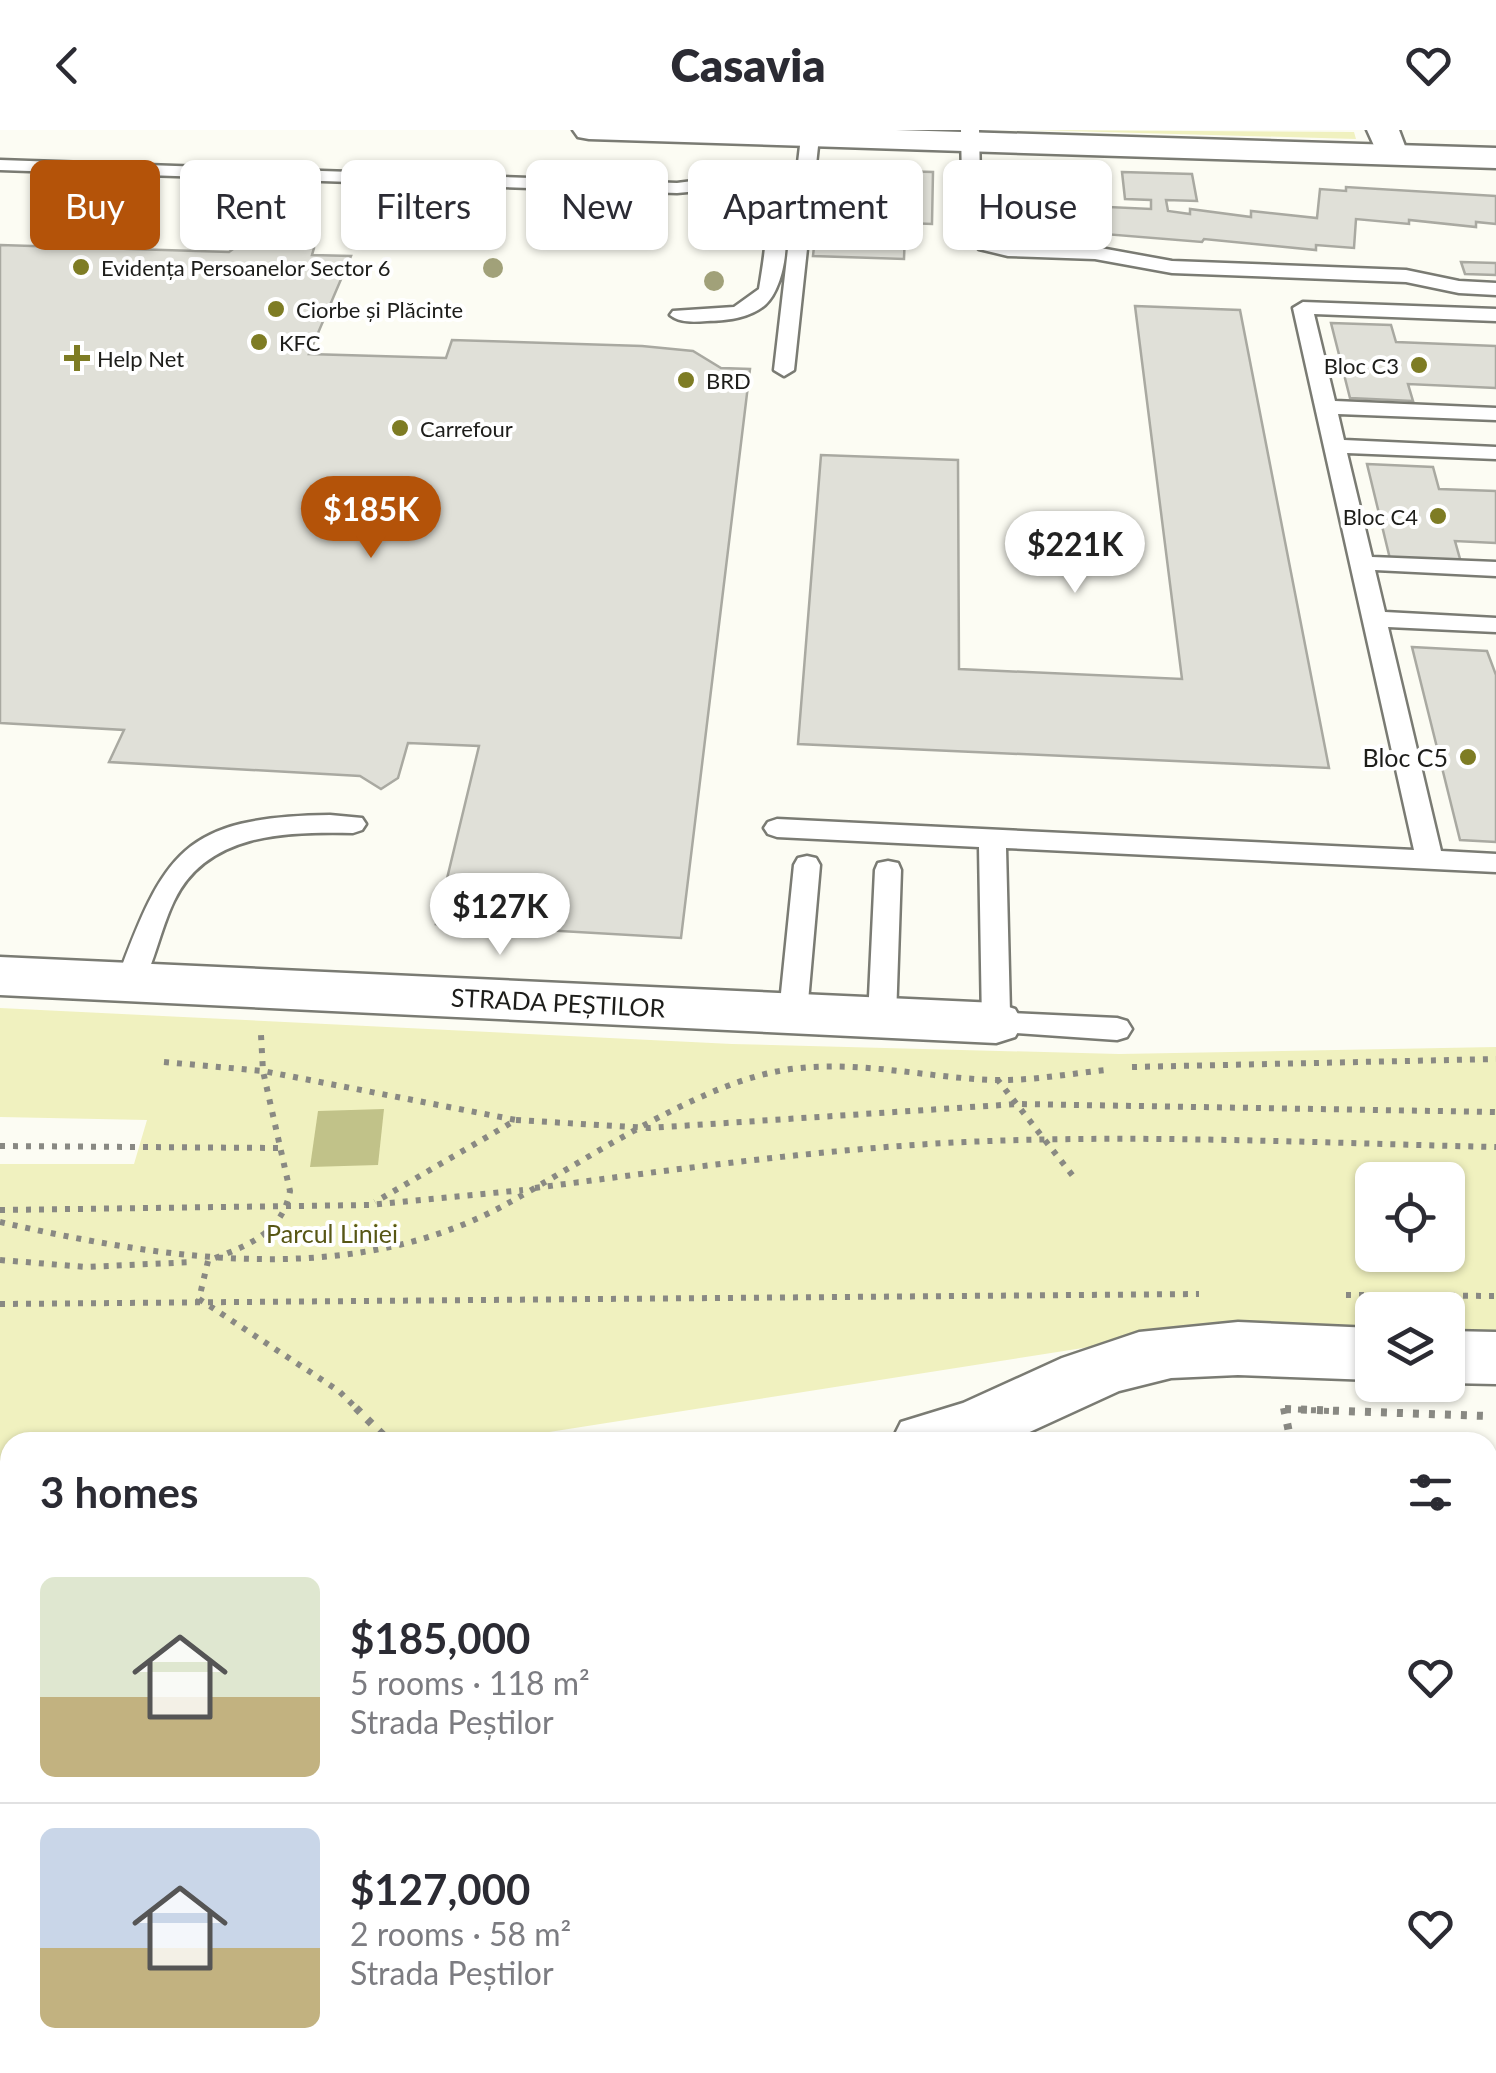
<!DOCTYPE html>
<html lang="en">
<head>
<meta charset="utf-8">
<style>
  body { margin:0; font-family:Lato,sans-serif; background:#f2f2f3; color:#2b2b33; height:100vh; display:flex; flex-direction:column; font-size:38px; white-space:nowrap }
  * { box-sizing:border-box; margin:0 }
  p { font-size:32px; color:#7c7c81 }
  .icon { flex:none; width:55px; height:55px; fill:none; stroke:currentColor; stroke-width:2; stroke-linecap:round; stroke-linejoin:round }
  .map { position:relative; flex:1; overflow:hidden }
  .sheet { position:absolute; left:0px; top:1302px; width:1498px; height:642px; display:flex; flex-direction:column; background:#fff; border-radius:30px 30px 0 0; box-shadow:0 2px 8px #0004 }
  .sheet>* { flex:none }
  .guide { position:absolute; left:30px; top:30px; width:1438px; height:90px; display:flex; gap:20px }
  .fabs { position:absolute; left:1355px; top:1032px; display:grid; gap:20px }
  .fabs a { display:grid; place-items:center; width:110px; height:110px; border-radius:15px; background:#fff; box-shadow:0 2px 8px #0004; font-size:50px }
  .price { position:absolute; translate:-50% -85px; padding:0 22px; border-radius:35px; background:#fff; color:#222; font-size:32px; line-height:65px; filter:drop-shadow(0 2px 5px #0008) }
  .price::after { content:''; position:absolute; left:50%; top:60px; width:30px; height:22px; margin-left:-15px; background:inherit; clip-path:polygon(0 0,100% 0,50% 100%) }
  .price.on { background:#b45309; color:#fff }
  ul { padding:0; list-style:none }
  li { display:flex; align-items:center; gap:30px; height:250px; padding:0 40px }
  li+li { border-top:2px solid #e1e1e2 }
  li span { display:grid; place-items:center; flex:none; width:280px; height:200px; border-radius:15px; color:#555 }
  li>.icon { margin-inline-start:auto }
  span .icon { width:120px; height:120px; fill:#fffc; stroke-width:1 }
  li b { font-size:42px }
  h2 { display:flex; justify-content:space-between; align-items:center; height:120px; padding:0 40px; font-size:42px }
  .pill { padding:0 35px; border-radius:15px; background:#fff; box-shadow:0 2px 8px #0004; font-size:35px; line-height:90px }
  .pill.on { background:#b45309; color:#fff }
  header { display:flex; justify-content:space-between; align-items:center; height:130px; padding:0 40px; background:#fff; font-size:45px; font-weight:800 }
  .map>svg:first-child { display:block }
</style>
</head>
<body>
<header><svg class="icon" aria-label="back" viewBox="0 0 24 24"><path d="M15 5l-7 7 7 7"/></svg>Casavia<svg class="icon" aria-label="heart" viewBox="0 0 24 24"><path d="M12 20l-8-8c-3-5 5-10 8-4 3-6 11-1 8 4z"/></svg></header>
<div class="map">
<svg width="1496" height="1943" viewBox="0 0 1496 1943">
  <rect width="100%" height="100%" fill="#fcfcf3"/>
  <path fill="#f0f1bf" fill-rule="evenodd" d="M 1033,0 L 1354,2 L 1356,9 Z
    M 0,878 L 732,914 L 1119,924 L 1496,917 L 1496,1206 L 1448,1205 L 1448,1180 L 1372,1180 L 1372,1202 L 1217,1197 L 486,1312 L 10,1312 L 10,1336 L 0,1337 L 0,1034 L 134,1034 L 147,990 L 0,987 ZM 1372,1050 L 1448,1050 L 1448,1125 L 1372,1125 Z"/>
  <path fill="#c1c289" d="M 384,979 L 378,1035 L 310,1037 L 318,981 Z"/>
  <path fill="#e0e0d8" stroke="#a9a9a1" stroke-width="2.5" d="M 828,39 L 933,42 L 932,94 L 823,90 Z
    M 1122,42 L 1192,44 L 1197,71 L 1166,70 L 1168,81 L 1190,84 L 1190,79 L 1251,87 L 1251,81 L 1317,88 L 1320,59 L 1346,61 L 1346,57 L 1496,66 L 1496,94 L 1476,92 L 1476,97 L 1409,90 L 1409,94 L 1356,89 L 1354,118 L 1316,115 L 1316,120 L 1204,109 L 1202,112 L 1079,102 L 1087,76 L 1151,79 L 1151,70 L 1125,69 Z
    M 816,97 L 905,101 L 904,129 L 813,126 Z
    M 272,104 L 299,107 L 314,118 L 312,125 L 351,126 L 309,224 L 446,228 L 452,210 L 642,216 L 693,221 L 721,238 L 750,239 L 681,808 L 436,794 L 479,616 L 408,613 L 398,648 L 381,659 L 360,646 L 109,632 L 124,600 L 0,593 L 0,115 L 229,122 L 244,111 Z
    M 1461,132 L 1496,133 L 1496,145 L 1465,144 Z
    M 1135,176 L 1240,180 L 1329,638 L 798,614 L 821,325 L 958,330 L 959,539 L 1182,549 Z
    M 1331,193 L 1391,195 L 1396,212 L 1496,216 L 1496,258 L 1408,254 L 1413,271 L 1350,268 Z
    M 1367,334 L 1433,337 L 1439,359 L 1496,361 L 1496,413 L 1455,411 L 1462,436 L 1391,433 Z
    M 1412,517 L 1487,521 L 1496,545 L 1496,712 L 1460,710 Z
    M 10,1582 L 10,1755 L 0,1755 L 0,1583 Z
    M 1488,1680 L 1496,1680 L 1496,1817 L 1488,1798 Z
    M 764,1935 L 934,1935 L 934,1943 L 764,1943 Z
    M 1284,1935 L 1383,1935 L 1387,1943 L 1288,1943 Z"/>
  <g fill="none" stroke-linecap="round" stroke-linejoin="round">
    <g stroke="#7a7b73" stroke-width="5">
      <path id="service" d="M 961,0 L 979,0 L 981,101 L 992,111 L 1095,117 L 1172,131 L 1406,140 L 1459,151 L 1496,153 L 1496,165 L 1459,163 L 1406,152 L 1172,143 L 1095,129 L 1008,126 L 979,119 L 963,102 Z
        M 810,2 L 819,7 L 794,240 L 784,246 L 774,240 L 801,7 Z
        M 0,30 L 677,53 C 706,49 743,45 768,62 C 796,80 788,155 765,175 C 750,188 726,191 707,191 C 694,192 680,193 670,185 L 673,181 L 734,177 L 759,159 C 773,74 775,52 677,63 L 0,40 Z
        M 1303,172 L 1496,179 L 1496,191 L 1314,184 L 1335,271 L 1496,278 L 1496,290 L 1338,284 L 1344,310 L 1496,317 L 1496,329 L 1347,323 L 1372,427 L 1496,432 L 1496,446 L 1375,440 L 1385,482 L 1496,488 L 1496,502 L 1388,497 L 1441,721 L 1496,724 L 1496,742 L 1006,718 L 1010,883 L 1117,888 L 1127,891 L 1132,899 L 1127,907 L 1117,910 L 986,901 L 982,893 L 979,717 L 777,707 L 768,704 L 764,698 L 768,692 L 777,689 L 1414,720 L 1293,178 Z
        M 330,685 L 362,688 L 366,694 L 362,700 L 353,703 C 287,702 207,702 174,771 C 160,800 155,832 140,859 L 130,862 L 120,859 L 116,852 C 164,723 182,687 330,685 Z
        M 807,726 L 816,728 L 820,735 L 807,883 L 803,891 L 793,894 L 783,891 L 779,883 L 794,735 L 798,728 Z
        M 888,731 L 898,733 L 901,740 L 896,888 L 892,896 L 882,899 L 872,896 L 868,888 L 875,740 L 878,733 Z
        M 0,1525 L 10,1525 L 10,1561 L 0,1561 Z
        M 0,1904 L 10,1904 L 10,1935 L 27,1935 L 25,1940 L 0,1943 Z
        M 599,1935 L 641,1935 L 641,1943 L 599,1943 Z
        M 993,1935 L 1035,1935 L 1036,1943 L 994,1943 Z"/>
    </g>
    <g stroke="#7a7b73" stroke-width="5">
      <path id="minor" d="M 1367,0 L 1399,0 L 1408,24 L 1403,31 L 1381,31 Z
        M 0,827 L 996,873 L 1015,879 L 1023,893 L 1015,907 L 996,913 L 0,865 Z
        M 1238,1192 L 1372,1198 L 1372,1250 L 1238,1245 L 1171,1248 L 1119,1261 L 1008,1312 L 891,1312 L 901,1292 L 963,1273 L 1062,1228 L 1139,1202 Z
        M 1448,1201 L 1496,1202 L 1496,1254 L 1448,1253 Z
        M 0,1363 L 10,1363 L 10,1423 L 0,1423 Z"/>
    </g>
    <g stroke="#7a7b73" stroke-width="5">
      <path id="primary" d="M 573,0 L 896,0 L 1496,18 L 1496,38 L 589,9 L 578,7 Z"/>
    </g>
    <path stroke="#898983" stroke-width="6" stroke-dasharray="5 8" stroke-linecap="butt" d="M 164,932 L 263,941 L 516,990 L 375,1072
      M 1132,937 L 1496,929
      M 997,949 L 1073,1046
      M 516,990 L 649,998 L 1018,974 L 1496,982
      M 0,1016 L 278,1018
      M 535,1058 C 678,1039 821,1019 965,1012 C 1142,1004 1319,1013 1496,1017
      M 0,1080 L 369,1075 L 523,1060
      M 0,1092 C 164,1129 347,1159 503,1076 C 580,1034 690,959 774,942 C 846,927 919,947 992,950 C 1030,951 1068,944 1105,940
      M 215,1128 C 250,1115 283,1101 290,1061 L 263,941 L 261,905
      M 0,1130 L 86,1137 L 193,1132
      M 208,1131 L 199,1169 L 339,1261 L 359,1281
      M 1346,1165 L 1496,1166
      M 0,1174 L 1199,1164
      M 1285,1279 L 1331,1281"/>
    <path stroke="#898983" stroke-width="8" stroke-dasharray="6 10" stroke-linecap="butt" d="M 356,1278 L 390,1312
      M 1284,1278 L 1291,1312
      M 1285,1279 L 1487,1286
      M 1488,1452 L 1496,1453
      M 1488,1607 L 1496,1607"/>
    <use href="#service" fill="#fff" fill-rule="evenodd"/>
    <use href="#minor" fill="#fff" fill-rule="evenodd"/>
    <use href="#primary" fill="#fff" fill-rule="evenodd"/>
  </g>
  <g fill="#a1a179">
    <circle cx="721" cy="87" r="9"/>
    <circle cx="493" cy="138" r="10"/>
    <circle cx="714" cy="151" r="10"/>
  </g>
  <g fill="#7e7c24" stroke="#fff" stroke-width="4">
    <circle cx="81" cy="137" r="10"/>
    <circle cx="276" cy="179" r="10"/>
    <circle cx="259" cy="212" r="10"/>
    <path d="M72 213h10v10h10v10h-10v10h-10v-10h-10v-10h10z"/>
    <circle cx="1419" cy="235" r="10"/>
    <circle cx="686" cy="250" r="10"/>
    <circle cx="400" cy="298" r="10"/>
    <circle cx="1438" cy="386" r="10"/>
    <circle cx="1468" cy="627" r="10"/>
  </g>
  <g text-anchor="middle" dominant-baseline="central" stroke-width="8" stroke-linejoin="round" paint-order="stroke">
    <g font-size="22" fill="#1d1d1a" stroke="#fff" text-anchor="start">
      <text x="101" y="137">Evidența Persoanelor Sector 6</text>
      <text x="296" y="179">Ciorbe și Plăcinte</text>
      <text x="279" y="212">KFC</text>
      <text x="97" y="228">Help Net</text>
      <text x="1399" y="235" text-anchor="end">Bloc C3</text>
      <text x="706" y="250">BRD</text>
      <text x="420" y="298">Carrefour</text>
      <text x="1418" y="386" text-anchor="end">Bloc C4</text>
    </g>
    <g font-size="25" fill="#1d1d1a" stroke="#fff" text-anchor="end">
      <text x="1448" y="627">Bloc C5</text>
    </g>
    <g font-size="25" fill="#1d1d1a" stroke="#fff">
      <text transform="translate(558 872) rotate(3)">STRADA PEȘTILOR</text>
    </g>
    <g font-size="25" fill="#575615" stroke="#fff">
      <text x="332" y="1103">Parcul Liniei</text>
    </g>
  </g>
</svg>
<div class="fabs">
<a><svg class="icon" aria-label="locate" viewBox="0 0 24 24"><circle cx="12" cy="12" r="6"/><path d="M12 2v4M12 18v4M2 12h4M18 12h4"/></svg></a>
<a><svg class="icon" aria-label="layers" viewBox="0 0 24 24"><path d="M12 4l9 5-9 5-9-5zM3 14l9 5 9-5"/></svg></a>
</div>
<b class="price on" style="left:371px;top:431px">$185K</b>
<b class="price" style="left:1075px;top:466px">$221K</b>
<b class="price" style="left:500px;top:828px">$127K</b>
<div class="guide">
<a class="pill on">Buy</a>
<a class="pill">Rent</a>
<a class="pill">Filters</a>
<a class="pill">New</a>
<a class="pill">Apartment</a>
<a class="pill">House</a>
</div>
<section class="sheet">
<h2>3 homes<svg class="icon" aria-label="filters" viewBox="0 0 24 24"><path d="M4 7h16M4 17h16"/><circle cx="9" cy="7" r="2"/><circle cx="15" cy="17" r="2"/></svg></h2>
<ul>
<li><span style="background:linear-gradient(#dfe7d0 60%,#c2b280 0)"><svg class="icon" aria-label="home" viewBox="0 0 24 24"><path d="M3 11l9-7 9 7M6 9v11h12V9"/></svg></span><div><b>$185,000</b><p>5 rooms · 118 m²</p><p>Strada Peștilor</p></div><svg class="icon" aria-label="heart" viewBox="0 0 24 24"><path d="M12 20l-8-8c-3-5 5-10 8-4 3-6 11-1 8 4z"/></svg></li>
<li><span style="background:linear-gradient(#c9d6e8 60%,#c2b280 0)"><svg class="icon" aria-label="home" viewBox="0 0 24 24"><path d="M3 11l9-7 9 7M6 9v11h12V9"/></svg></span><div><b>$127,000</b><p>2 rooms · 58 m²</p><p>Strada Peștilor</p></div><svg class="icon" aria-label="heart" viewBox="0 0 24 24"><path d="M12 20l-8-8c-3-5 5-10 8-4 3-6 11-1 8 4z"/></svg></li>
</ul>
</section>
</div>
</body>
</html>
